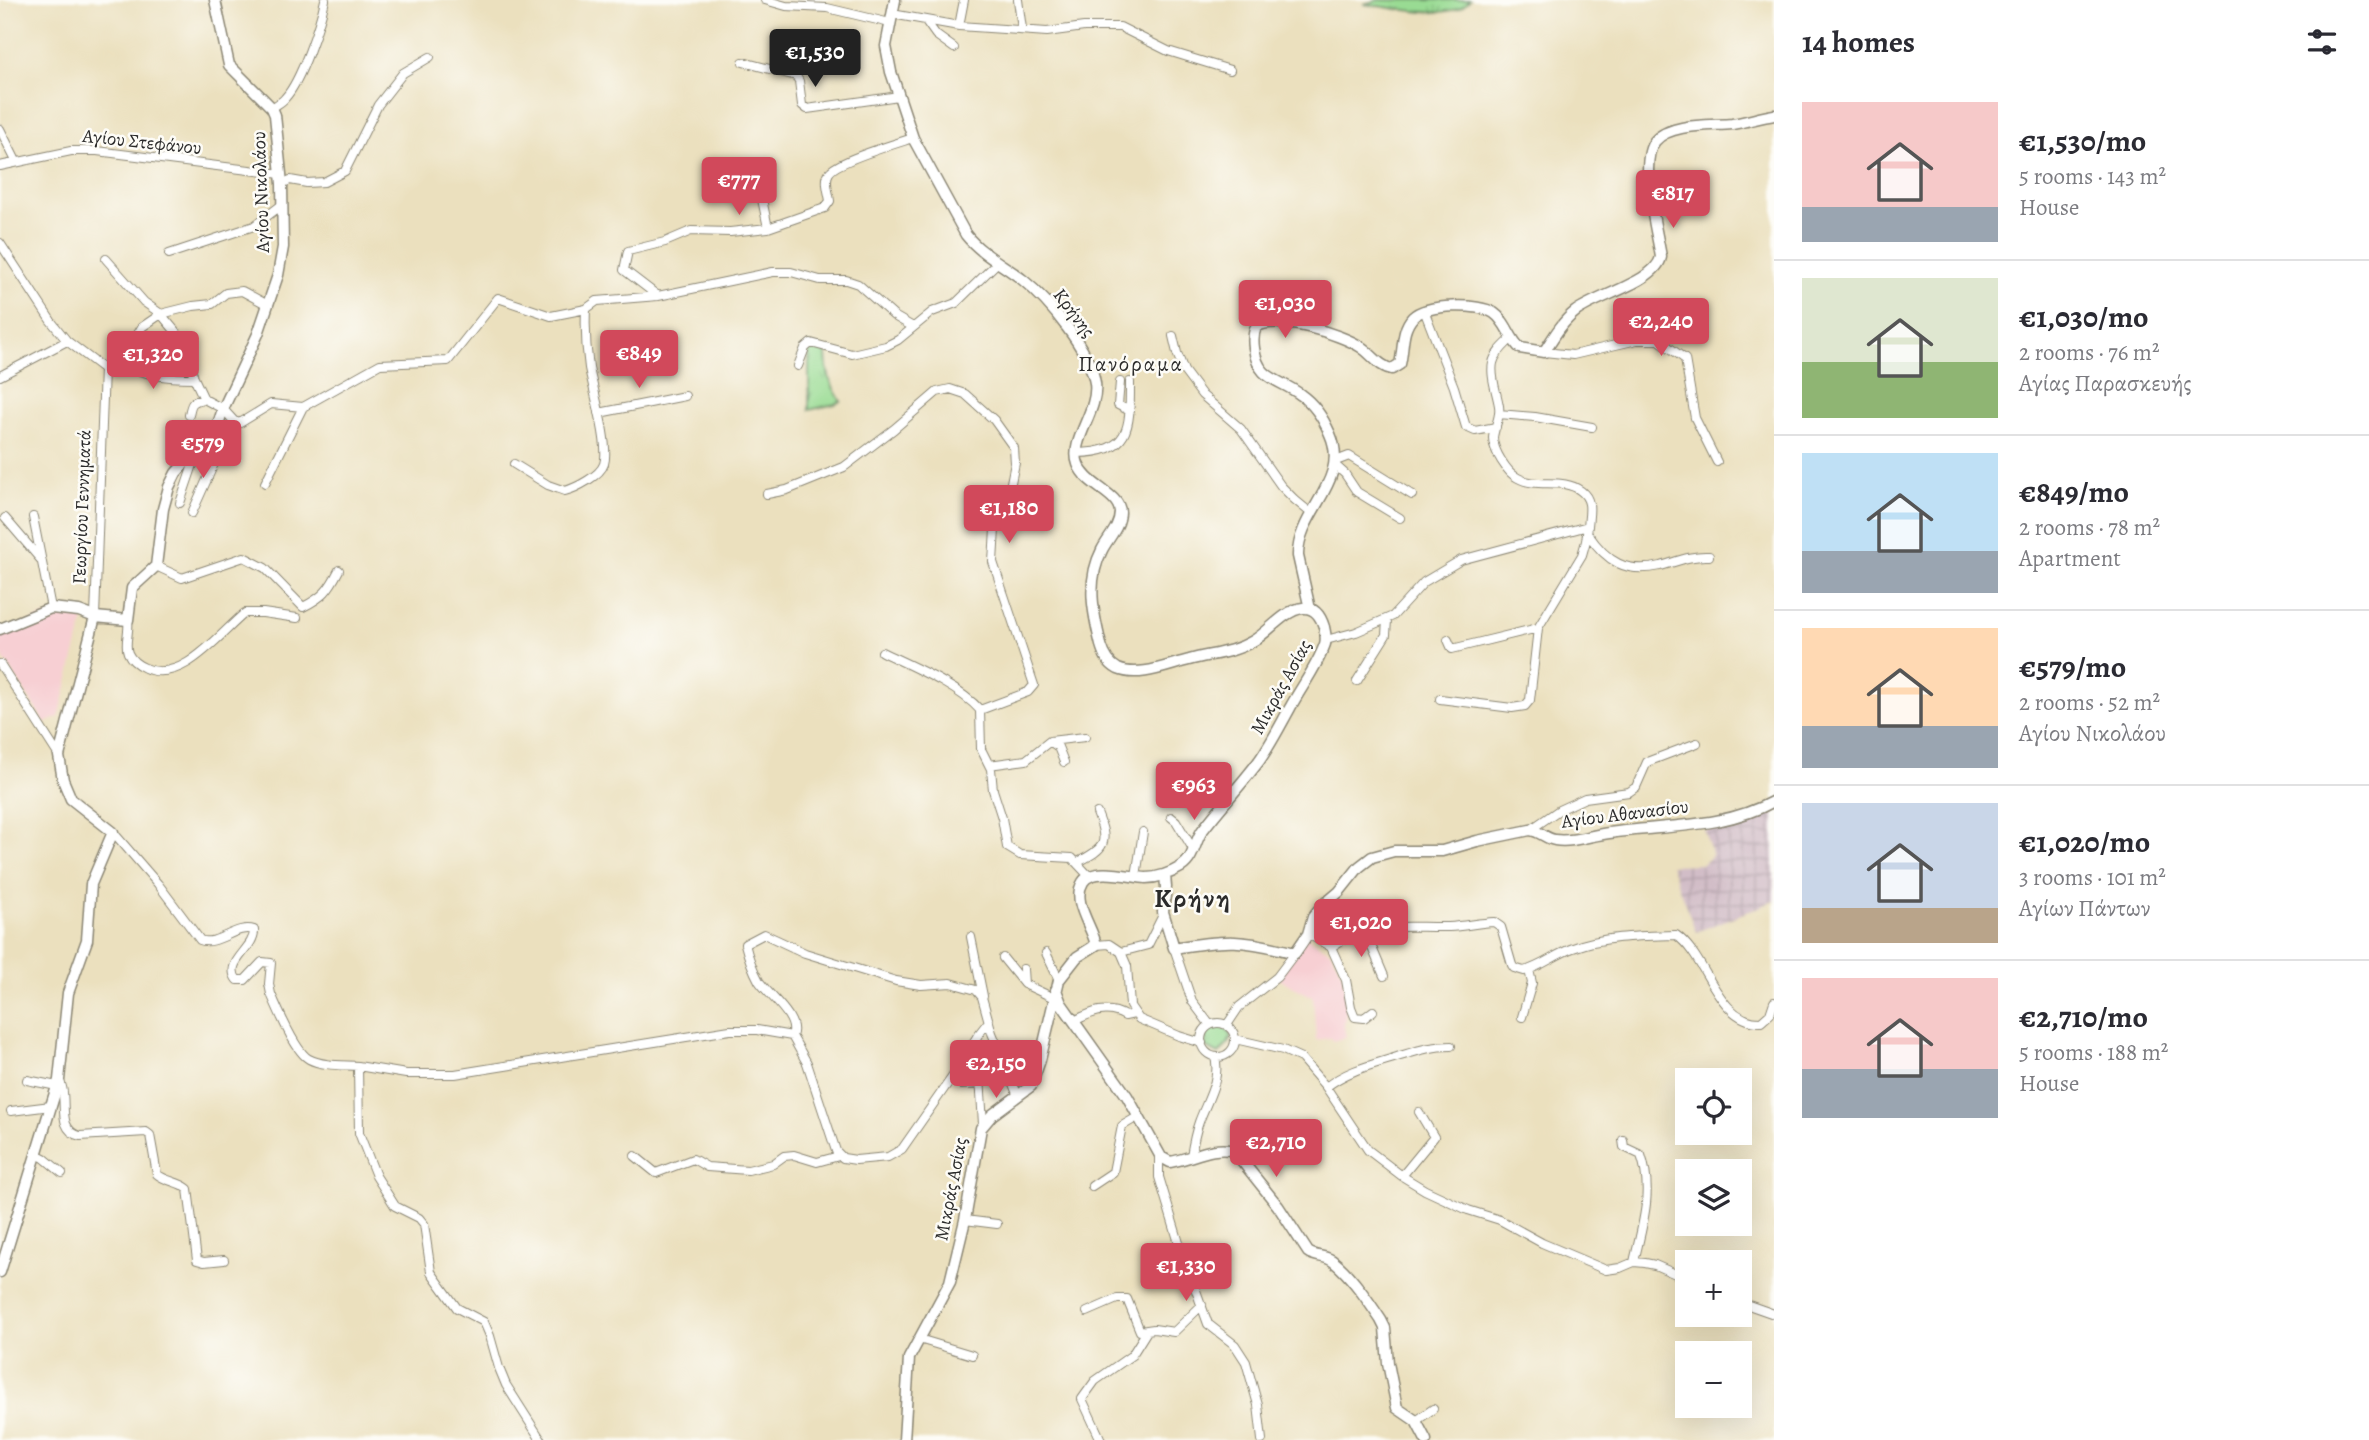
<!DOCTYPE html>
<html lang="en">
<head>
<meta charset="utf-8">
<style>
  body { margin:0; font-family:Alegreya,serif; background:#f2f2f3; color:#2b2b33; height:100vh; display:flex; flex-direction:column; font-size:26px; white-space:nowrap }
  * { box-sizing:border-box; margin:0 }
  p { font-size:23px; color:#7c7c81 }
  .icon { flex:none; width:38px; height:38px; fill:none; stroke:currentColor; stroke-width:2; stroke-linecap:round; stroke-linejoin:round }
  .map { position:relative; flex:1; overflow:hidden }
  .panel { display:flex; flex-direction:column; background:#fff; width:595px }
  .panel>* { flex:none }
  .buttons { position:absolute; left:1675px; top:1068px; display:grid; gap:14px }
  .buttons a { display:grid; place-items:center; width:77px; height:77px; border-radius:0px; background:#fff; box-shadow:0 7px 28px #0002; font-size:35px }
  .price { position:absolute; translate:-50% -60px; padding:0 16px; border-radius:7px; background:#d1495b; color:#fff; font-size:23px; line-height:46px; filter:drop-shadow(0 2px 4px #0008) }
  .price::after { content:''; position:absolute; left:50%; top:42px; width:21px; height:16px; margin-left:-10px; background:inherit; clip-path:polygon(0 0,100% 0,50% 100%) }
  .price.on { background:#222; color:#fff }
  ul { padding:0; list-style:none }
  li { display:flex; align-items:center; gap:21px; height:175px; padding:0 28px }
  li+li { border-top:2px solid #e1e1e2 }
  li span { display:grid; place-items:center; flex:none; width:196px; height:140px; border-radius:0px; color:#555 }
  li>.icon { margin-inline-start:auto }
  span .icon { width:84px; height:84px; fill:#fffc; stroke-width:1 }
  li b { font-size:30px }
  h2 { display:flex; justify-content:space-between; align-items:center; height:84px; padding:0 28px; font-size:30px }
  main { display:flex; flex:1; min-height:0 }
  .map>svg:first-child { display:block }
</style>
</head>
<body>
<main>
<div class="map">
<svg width="1774" height="1440" viewBox="0 0 1774 1440">
  <defs>
    <pattern id="industrial-grid" width="8" height="8" patternUnits="userSpaceOnUse" patternTransform="scale(1.75)"><rect width="8" height="8" fill="#d2bdc7"/><path d="M0 4h8M4 0v8" fill="none" stroke="#b4a3ab"/></pattern>
    <pattern id="grass-tufts" width="24" height="20" patternUnits="userSpaceOnUse" patternTransform="scale(1.75)"><rect width="24" height="20" fill="#99db93"/><path d="M3 7l-1-3M5 7V3M7 7l1-3M15 17l-1-3M17 17v-4M19 17l1-3" fill="none" stroke="#84bc7f"/></pattern>
  </defs>
  <rect width="100%" height="100%" fill="#fdfcf7"/>
  <filter id="ink" filterUnits="userSpaceOnUse"><feTurbulence type="fractalNoise" baseFrequency=".0143" numOctaves="2"/><feDisplacementMap in="SourceGraphic" scale="14" xChannelSelector="R" yChannelSelector="G"/><feConvolveMatrix kernelMatrix="1 2 1 2 8 2 1 2 1" color-interpolation-filters="sRGB"/></filter>
  <filter id="wash" filterUnits="userSpaceOnUse"><feTurbulence type="fractalNoise" baseFrequency=".00686" numOctaves="4" result="noise"/><feDisplacementMap in="SourceGraphic" scale="28" xChannelSelector="R" yChannelSelector="G"/><feGaussianBlur stdDeviation="1.57" result="paint"/><feColorMatrix in="noise" values="0 0 0 0 0 0 0 0 0 0 0 0 0 0 0 0 0 1.4 0 .05"/><feComposite in="paint" operator="in"/></filter>
  <g filter="url(#wash)">
    <rect width="100%" height="100%" fill="#ebe0be"/>
    <path fill="#f7cfd3" d="M 56,614 L 84,619 L 59,717 L 45,723 L 0,653 L 0,635 L 39,618 Z
      M 1306,936 L 1331,952 L 1343,975 L 1347,1004 L 1344,1026 L 1346,1037 L 1333,1041 L 1330,1038 L 1316,1040 L 1313,997 L 1275,977 Z"/>
    <path fill="url(#industrial-grid)" d="M 1774,805 L 1774,901 L 1696,932 L 1670,865 L 1703,864 L 1712,856 L 1704,830 L 1743,820 Z"/>
    <path fill="url(#grass-tufts)" stroke="#62835f" stroke-width="2" d="M 1378,0 L 1470,0 C 1452,23 1391,7 1364,4 Z
      M 809,344 L 826,351 C 826,372 830,384 841,401 L 835,404 L 809,410 Z
      M 1219,1025 L 1227,1028 L 1231,1036 L 1228,1044 L 1219,1054 L 1205,1047 L 1206,1034 L 1208,1029 Z"/>
  </g>
  <g filter="url(#ink)">
    <g fill="none" stroke-linecap="round" stroke-linejoin="round">
      <g stroke="#8b8674" stroke-width="10">
        <path id="street" d="M 765,0 L 786,6 L 827,8 L 890,23
          M 1018,0 L 1022,29
          M 892,14 L 959,26 L 1047,32 L 1084,27 L 1120,27 L 1168,51 L 1230,70
          M 926,21 L 936,35 L 954,48
          M 959,26 L 964,0
          M 743,62 L 796,76 L 799,81 L 802,105 L 807,109 L 899,96
          M 272,108 C 276,105 282,102 285,98 C 301,81 320,24 325,0
          M 0,129 L 16,161
          M 0,166 L 71,151 L 97,151 L 281,174
          M 282,184 L 290,180 L 307,183 L 324,182 L 345,171 L 378,105 L 403,73 L 430,57
          M 762,199 L 768,228
          M 0,243 L 51,321 L 67,341 L 104,369
          M 169,254 L 254,226 L 283,204
          M 106,259 L 144,302 L 161,314 L 176,332 L 187,353 L 194,378 L 204,399 L 223,409 L 234,421 L 240,423 L 271,404 L 303,407 L 380,364 L 448,361 L 498,298 L 551,316 L 586,309
          M 658,296 L 624,270 L 628,251 L 665,242 L 691,231 L 730,232 L 768,228 L 825,208 L 830,201 C 829,193 824,180 829,173 C 836,161 898,143 913,138
          M 1424,310 L 1454,387 L 1466,427 L 1475,431 L 1496,427
          M 1173,336 L 1177,353 L 1184,371 L 1202,395 L 1241,429 L 1281,486 L 1295,500 L 1312,514
          M 1512,338 C 1505,345 1495,353 1493,363 C 1490,376 1497,393 1499,406 C 1501,418 1494,426 1493,438 C 1493,450 1507,473 1518,478 C 1537,489 1563,477 1581,491 C 1593,500 1589,513 1588,526
          M 1544,352 L 1573,355 L 1637,340 L 1659,340 L 1685,359 L 1695,418 L 1717,462
          M 120,364 C 149,375 162,378 194,378
          M 798,366 L 805,348 L 811,343 L 852,354 L 886,346 L 898,340 L 932,312 L 956,303 L 998,262
          M 104,369 L 120,364 L 142,327 L 161,314 L 193,306 L 212,304 L 226,293 L 242,291 L 268,305
          M 0,376 L 67,341
          M 1120,382 L 1118,405 L 1130,411
          M 599,413 L 685,396
          M 1499,414 L 1535,417 L 1592,427
          M 189,415 C 191,403 192,401 204,399
          M 1077,453 C 1131,452 1130,429 1130,382
          M 1336,461 L 1349,456 L 1412,495
          M 514,464 L 548,485 L 565,491 C 576,488 600,476 604,464 C 610,446 593,389 589,368 C 586,348 585,329 586,309 L 597,301 L 658,296 L 773,272 L 791,272 L 820,280 L 846,280 L 858,284 L 894,316 L 913,327
          M 1335,465 L 1345,474 L 1357,492 L 1400,518
          M 265,483 L 303,407
          M 767,494 L 787,490 L 844,467 L 894,429 L 937,392 L 950,389 L 965,394 L 994,420 L 1014,448 L 1015,463 L 1006,507 L 995,529 L 993,562 L 1034,685 L 1028,692 L 980,710 L 981,749 L 991,769 L 993,790 L 1002,818 L 1007,847 L 1020,855 L 1072,858 L 1089,876
          M 180,503 L 198,450
          M 192,513 L 217,457 L 218,450 L 214,437
          M 33,517 L 51,608
          M 5,518 L 41,560
          M 1588,534 C 1607,562 1626,574 1661,566 C 1678,561 1692,555 1709,556
          M 156,566 L 182,578 L 244,557 L 265,568 L 303,607 C 323,597 329,590 339,570
          M 95,617 L 104,369
          M 128,620 C 130,631 124,644 128,653 C 131,660 138,665 145,668 C 182,685 220,633 245,613 L 263,613 L 297,618
          M 1326,640 L 1356,632 L 1393,616 L 1424,582 L 1461,560 L 1588,526 L 1586,541 L 1582,555 L 1538,628 L 1530,700 L 1525,706 L 1512,708 L 1440,699
          M 1448,640 L 1452,649 L 1538,628
          M 882,652 C 911,666 959,686 980,710
          M 0,664 L 59,756
          M 1357,681 L 1386,635 L 1387,620
          M 1050,741 L 1058,747 L 1064,762
          M 989,765 L 1026,760 L 1050,741 L 1085,737
          M 1171,817 L 1176,821 L 1193,849
          M 1530,830 L 1559,810 L 1585,798 L 1629,792 L 1636,787 L 1647,762 L 1697,743
          M 113,832 L 158,884 L 200,940 C 217,947 236,924 254,930 C 255,949 223,962 237,980 L 245,980 L 262,962 L 271,963 L 269,984 L 271,994 C 278,1009 295,1052 309,1059 C 322,1066 343,1065 358,1066 L 359,1133 L 376,1176 L 395,1206 L 419,1218 L 424,1224 L 431,1272 L 457,1308 L 484,1322 L 490,1336 L 499,1368 L 506,1385 L 541,1440
          M 1078,862 C 1106,848 1109,843 1097,813
          M 1136,876 L 1143,832
          M 1365,931 L 1384,976
          M 1308,934 L 1331,947 C 1371,920 1405,928 1449,927 C 1464,926 1479,923 1494,922 L 1501,927 L 1512,965 L 1514,968 L 1524,971 C 1541,967 1556,954 1573,948 C 1605,936 1642,936 1676,935 C 1707,956 1717,1023 1761,1022 L 1770,1014 L 1774,1002
          M 971,937 L 983,996
          M 1096,945 L 1109,944 L 1121,952 L 1127,966 L 1130,1006 L 1139,1019 L 1179,1036 L 1202,1043
          M 1331,947 L 1346,980 L 1351,1007 L 1355,1017 L 1364,1018 L 1373,1011
          M 1174,948 L 1192,1001 L 1210,1025
          M 1121,952 L 1148,945 L 1163,915
          M 1046,953 L 1059,980
          M 1003,958 L 1024,984
          M 1023,969 L 1024,984 L 1054,998
          M 1522,1017 L 1532,983 L 1529,970
          M 989,1021 L 978,1035 L 955,1073 L 902,1149 L 888,1157 L 856,1160 L 843,1158 L 836,1151 L 807,1063 L 792,1036 C 800,1018 768,995 759,981 C 753,970 748,956 745,944 L 764,934 L 805,953 L 896,981 L 921,985 L 951,983 L 976,990 L 982,997 L 992,1033 L 1018,1096
          M 1074,1021 C 1092,1012 1107,1005 1125,1016 L 1134,1014
          M1201 1040a17 17 0 1 1 34 0a17 17 0 1 1-34 0Z
          M 1227,1025 L 1239,1007 L 1277,977 L 1295,953
          M 1235,1039 L 1283,1050 L 1301,1058 L 1326,1087 L 1368,1150 L 1402,1176 L 1425,1190 L 1468,1210 L 1500,1220 L 1542,1243 L 1606,1270 L 1620,1268 L 1634,1262 L 1645,1263 L 1655,1265 L 1687,1279
          M 358,1066 L 406,1074 L 455,1074 L 730,1030 L 757,1030 L 792,1036
          M 980,1077 L 983,1124
          M 27,1080 L 57,1086
          M 59,1080 C 70,1097 54,1129 80,1136 L 146,1132 L 150,1135 L 157,1174 C 166,1182 179,1181 188,1189 L 197,1260 L 204,1262 L 224,1260
          M 962,1085 L 980,1084
          M 1326,1087 C 1348,1070 1372,1065 1397,1057 C 1417,1051 1430,1046 1451,1046
          M 11,1111 L 51,1106
          M 1623,1140 L 1624,1147 L 1641,1155 C 1654,1192 1642,1226 1634,1262
          M 36,1154 L 44,1158 L 62,1173
          M 635,1156 L 656,1173 L 693,1159 L 707,1167 L 748,1170 L 773,1164 L 784,1156 L 794,1155 L 817,1162 L 839,1156
          M 1159,1156 L 1159,1177 L 1179,1243 L 1208,1324 L 1235,1345 L 1246,1362 L 1258,1405 L 1262,1440
          M 1191,1156 C 1193,1144 1195,1133 1199,1122 C 1207,1100 1221,1080 1215,1057
          M 1402,1176 L 1434,1137 L 1419,1112
          M 1092,1186 L 1113,1172 L 1122,1126 L 1139,1116
          M 965,1220 L 997,1224
          M 1740,1302 L 1774,1314
          M 1087,1312 L 1117,1299 L 1127,1299 L 1140,1331 L 1154,1329 L 1174,1332 L 1202,1305
          M 919,1339 L 972,1355
          M 1416,1421 L 1433,1409
          M 1101,1440 L 1082,1399 L 1095,1381 L 1132,1355 L 1147,1331"/>
      </g>
      <g stroke="#8b8674" stroke-width="13">
        <path id="secondary" d="M 895,0 L 886,46 L 891,72 L 913,138 L 966,235 C 981,254 1004,265 1023,280 C 1049,301 1090,350 1095,383 C 1099,411 1069,441 1078,464 C 1086,486 1119,493 1120,512 C 1120,527 1108,538 1102,550 C 1086,581 1093,613 1101,645 C 1104,655 1108,664 1118,669 C 1139,678 1168,665 1189,660 C 1211,654 1233,653 1253,641 C 1269,632 1284,610 1303,608 C 1315,607 1321,617 1324,627 C 1325,633 1327,638 1325,644 C 1317,667 1301,687 1290,708 C 1280,726 1271,744 1259,761 C 1241,785 1220,807 1202,831 C 1194,843 1194,859 1181,867 C 1171,873 1158,878 1146,878 C 1131,877 1092,866 1083,882 C 1071,901 1092,926 1096,945 L 1077,957 L 1059,980 L 1040,1060 L 1031,1086 L 992,1115 L 981,1128 L 965,1220 L 950,1282 L 909,1358 L 904,1440
          M 1310,609 L 1298,556 C 1297,512 1351,481 1330,434 C 1324,420 1314,404 1301,395 C 1279,378 1258,381 1254,348 C 1253,341 1253,334 1256,327 C 1277,314 1341,334 1361,347 C 1372,354 1379,367 1392,369 L 1400,364 C 1404,348 1401,330 1413,317 C 1426,304 1480,303 1494,313 C 1507,322 1509,338 1520,348 L 1544,352 C 1553,338 1562,322 1575,312 C 1595,296 1656,282 1661,257 C 1657,231 1638,161 1655,141 C 1670,123 1711,126 1732,124 C 1746,122 1760,117 1774,115
          M 0,629 L 51,608 L 79,611 L 95,617 L 128,620 L 132,588 L 156,566 L 163,509 L 169,487 L 176,473 L 199,447 L 214,437 L 223,409 L 258,334 L 278,275 L 283,247 L 282,184 L 275,115 L 272,108 L 229,65 L 215,0
          M 1165,875 L 1166,887 L 1163,912 L 1174,948 C 1227,939 1243,939 1295,953 L 1308,934 L 1313,917 L 1320,908 L 1339,892 L 1359,867 L 1372,857 L 1394,851 L 1442,851 L 1477,841 L 1530,830 C 1540,831 1546,839 1555,840 C 1572,843 1592,835 1609,833 C 1665,825 1724,829 1774,801
          M 1056,990 L 1061,1003 L 1127,1096 L 1161,1157 L 1170,1162 C 1191,1159 1212,1145 1234,1151 L 1278,1206 L 1308,1252 C 1316,1258 1327,1255 1334,1262 C 1351,1275 1369,1302 1381,1320 L 1385,1328 L 1388,1363 L 1397,1408 L 1416,1421 L 1426,1440
          M 0,1272 L 59,1080 L 68,993 L 87,940 L 91,884 L 113,832 L 71,799 L 63,780 L 59,756 L 95,617"/>
      </g>
      <use href="#street" stroke="#fff" stroke-width="8"/>
      <use href="#secondary" stroke="#fff" stroke-width="10"/>
    </g>
  </g>
  <g text-anchor="middle" dominant-baseline="central" stroke-width="5" stroke-linejoin="round" paint-order="stroke">
    <g font-size="19" fill="#2b2b2b" stroke="#fdfcf7">
      <text transform="translate(142 142) rotate(6)">Αγίου Στεφάνου</text>
      <text transform="translate(261 192) rotate(-92)">Αγίου Νικολάου</text>
      <text transform="translate(1074 313) rotate(53)">Κρήνης</text>
      <text transform="translate(82 507) rotate(-88)">Γεωργίου Γεννηματά</text>
      <text transform="translate(1281 687) rotate(-61)">Μικράς Ασίας</text>
      <text transform="translate(1625 814) rotate(-7)">Αγίου Αθανασίου</text>
      <text transform="translate(951 1189) rotate(-79)">Μικράς Ασίας</text>
    </g>
    <g font-size="21" letter-spacing="2" fill="#2b2b2b" stroke="#fdfcf7">
      <text x="1131" y="364">Πανόραμα</text>
    </g>
    <g font-size="26" font-weight="bold" letter-spacing="2" fill="#2b2b2b" stroke="#fdfcf7">
      <text x="1193" y="898">Κρήνη</text>
    </g>
  </g>
</svg>
<div class="buttons">
<a><svg class="icon" aria-label="locate" viewBox="0 0 24 24"><circle cx="12" cy="12" r="6"/><path d="M12 2v4M12 18v4M2 12h4M18 12h4"/></svg></a>
<a><svg class="icon" aria-label="layers" viewBox="0 0 24 24"><path d="M12 4l9 5-9 5-9-5zM3 14l9 5 9-5"/></svg></a>
<a>+</a>
<a>−</a>
</div>
<b class="price on" style="left:815px;top:89px">€1,530</b>
<b class="price" style="left:739px;top:217px">€777</b>
<b class="price" style="left:1673px;top:230px">€817</b>
<b class="price" style="left:1285px;top:340px">€1,030</b>
<b class="price" style="left:1661px;top:358px">€2,240</b>
<b class="price" style="left:639px;top:390px">€849</b>
<b class="price" style="left:153px;top:391px">€1,320</b>
<b class="price" style="left:203px;top:480px">€579</b>
<b class="price" style="left:1009px;top:545px">€1,180</b>
<b class="price" style="left:1194px;top:822px">€963</b>
<b class="price" style="left:1361px;top:959px">€1,020</b>
<b class="price" style="left:996px;top:1100px">€2,150</b>
<b class="price" style="left:1276px;top:1179px">€2,710</b>
<b class="price" style="left:1186px;top:1303px">€1,330</b>
</div>
<section class="panel">
<h2>14 homes<svg class="icon" aria-label="filters" viewBox="0 0 24 24"><path d="M4 7h16M4 17h16"/><circle cx="9" cy="7" r="2"/><circle cx="15" cy="17" r="2"/></svg></h2>
<ul>
<li><span style="background:linear-gradient(#f6c9c9 75%,#9aa5b1 0)"><svg class="icon" aria-label="home" viewBox="0 0 24 24"><path d="M3 11l9-7 9 7M6 9v11h12V9"/></svg></span><div><b>€1,530/mo</b><p>5 rooms · 143 m²</p><p>House</p></div></li>
<li><span style="background:linear-gradient(#dfe7d0 60%,#8fb573 0)"><svg class="icon" aria-label="home" viewBox="0 0 24 24"><path d="M3 11l9-7 9 7M6 9v11h12V9"/></svg></span><div><b>€1,030/mo</b><p>2 rooms · 76 m²</p><p>Αγίας Παρασκευής</p></div></li>
<li><span style="background:linear-gradient(#bfe0f5 70%,#9aa5b1 0)"><svg class="icon" aria-label="home" viewBox="0 0 24 24"><path d="M3 11l9-7 9 7M6 9v11h12V9"/></svg></span><div><b>€849/mo</b><p>2 rooms · 78 m²</p><p>Apartment</p></div></li>
<li><span style="background:linear-gradient(#ffd9b3 70%,#9aa5b1 0)"><svg class="icon" aria-label="home" viewBox="0 0 24 24"><path d="M3 11l9-7 9 7M6 9v11h12V9"/></svg></span><div><b>€579/mo</b><p>2 rooms · 52 m²</p><p>Αγίου Νικολάου</p></div></li>
<li><span style="background:linear-gradient(#c9d6e8 75%,#b9a48a 0)"><svg class="icon" aria-label="home" viewBox="0 0 24 24"><path d="M3 11l9-7 9 7M6 9v11h12V9"/></svg></span><div><b>€1,020/mo</b><p>3 rooms · 101 m²</p><p>Αγίων Πάντων</p></div></li>
<li><span style="background:linear-gradient(#f6c9c9 65%,#9aa5b1 0)"><svg class="icon" aria-label="home" viewBox="0 0 24 24"><path d="M3 11l9-7 9 7M6 9v11h12V9"/></svg></span><div><b>€2,710/mo</b><p>5 rooms · 188 m²</p><p>House</p></div></li>
</ul>
</section>
</main>
</body>
</html>
